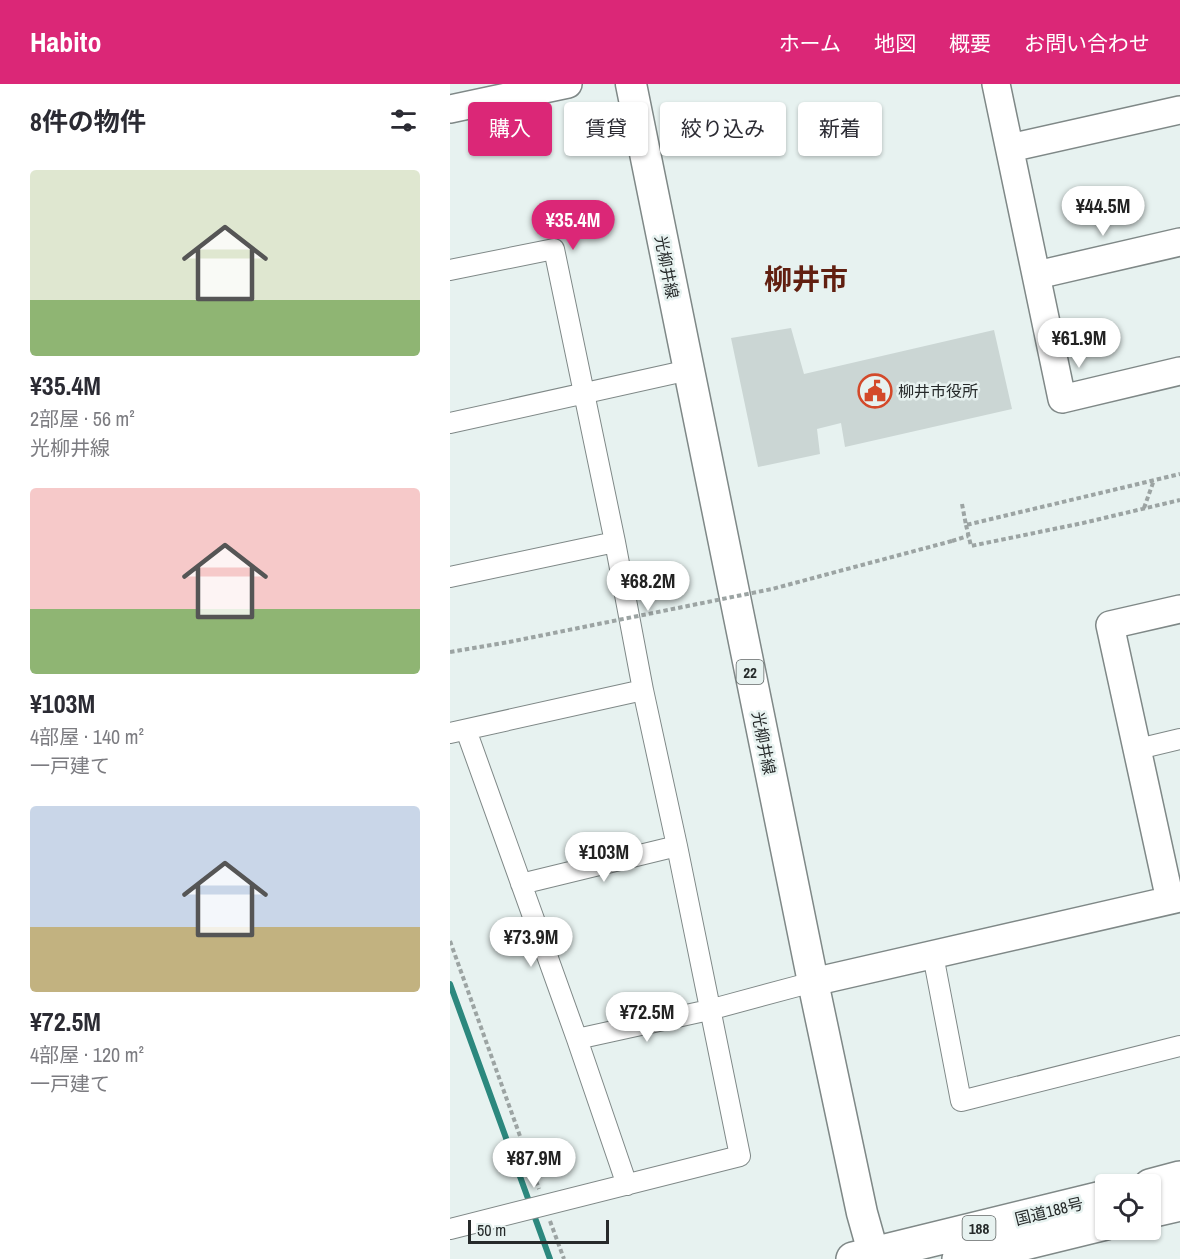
<!DOCTYPE html>
<html lang="ja">
<head>
<meta charset="utf-8">
<style>
  body { margin:0; font-family:"Archivo Narrow","Noto Sans JP",sans-serif; background:#f7f7f7; color:#2b2b33; height:100vh; display:flex; flex-direction:column; font-size:22px; white-space:nowrap }
  * { box-sizing:border-box; margin:0 }
  p { font-size:20px; color:#7c7c81 }
  .icon { flex:none; width:33px; height:33px; fill:none; stroke:currentColor; stroke-width:2; stroke-linecap:round; stroke-linejoin:round }
  .map { position:relative; flex:1; overflow:hidden }
  .sheet { display:flex; flex-direction:column; background:#fff; width:450px }
  .sheet>* { flex:none }
  .hud { position:absolute; left:18px; top:18px; width:570px; height:54px; display:flex; gap:12px }
  .tools { position:absolute; left:645px; top:1090px; display:grid; gap:12px }
  .tools a { display:grid; place-items:center; width:66px; height:66px; border-radius:6px; background:#fff; box-shadow:0 2px 4px #0004; font-size:30px }
  .scale { position:absolute; left:18px; bottom:15px; width:141px; box-sizing:border-box; padding-left:6px; border:3px solid #262a2a; border-top:0; font-size:16px; line-height:21px; white-space:nowrap; color:#262a2a; -webkit-text-stroke:4px #e7f2f0; paint-order:stroke }
  .price { position:absolute; translate:-50% -51px; padding:0 14px; border-radius:21px; background:#fff; color:#222; font-size:20px; line-height:39px; filter:drop-shadow(0 2px 3px #0008) }
  .price::after { content:''; position:absolute; left:50%; top:36px; width:18px; height:14px; margin-left:-9px; background:inherit; clip-path:polygon(0 0,100% 0,50% 100%) }
  .price.on { background:#db2777; color:#fff }
  ul { padding:0; list-style:none }
  li { display:grid; align-content:center; gap:12px; height:318px; padding:0 30px }
  li span { display:grid; place-items:center; height:186px; border-radius:6px; color:#555 }
  li>.icon { margin-inline-start:auto }
  span .icon { width:108px; height:108px; fill:#fffc; stroke-width:1 }
  li b { font-size:26px }
  h2 { display:flex; justify-content:space-between; align-items:center; height:72px; padding:0 30px; font-size:26px }
  .pill { padding:0 21px; border-radius:6px; background:#fff; box-shadow:0 2px 4px #0004; font-size:21px; line-height:54px }
  .pill.on { background:#db2777; color:#fff }
  header { display:flex; align-items:center; gap:36px; box-sizing:border-box; height:84px; padding:0 30px; background:#db2777; color:#fff }
  header strong { font-size:28px }
  nav { display:flex; gap:33px; margin-inline-start:auto; font-size:21px }
  main { display:flex; flex:1; min-height:0 }
  .map>svg:first-child { display:block }
</style>
</head>
<body>
<header>
<strong>Habito</strong>
<nav><a>ホーム</a><a>地図</a><a>概要</a><a>お問い合わせ</a></nav>
</header>
<main>
<section class="sheet">
<h2>8件の物件<svg class="icon" aria-label="filters" viewBox="0 0 24 24"><path d="M4 7h16M4 17h16"/><circle cx="9" cy="7" r="2"/><circle cx="15" cy="17" r="2"/></svg></h2>
<ul>
<li><span style="background:linear-gradient(#dfe7d0 70%,#8fb573 0)"><svg class="icon" aria-label="home" viewBox="0 0 24 24"><path d="M3 11l9-7 9 7M6 9v11h12V9"/></svg></span><div><b>¥35.4M</b><p>2部屋 · 56 m²</p><p>光柳井線</p></div></li>
<li><span style="background:linear-gradient(#f6c9c9 65%,#8fb573 0)"><svg class="icon" aria-label="home" viewBox="0 0 24 24"><path d="M3 11l9-7 9 7M6 9v11h12V9"/></svg></span><div><b>¥103M</b><p>4部屋 · 140 m²</p><p>一戸建て</p></div></li>
<li><span style="background:linear-gradient(#c9d6e8 65%,#c2b280 0)"><svg class="icon" aria-label="home" viewBox="0 0 24 24"><path d="M3 11l9-7 9 7M6 9v11h12V9"/></svg></span><div><b>¥72.5M</b><p>4部屋 · 120 m²</p><p>一戸建て</p></div></li>
</ul>
</section>
<div class="map">
<svg width="730" height="1175" viewBox="0 0 730 1175">
  <rect width="100%" height="100%" fill="#e7f2f0"/>
  <g fill="none" stroke-linecap="round" stroke-linejoin="round">
    <path stroke="#2c887e" stroke-width="6" d="M 0,900 L 100,1175"/>
  </g>
  <path fill="#cbd6d4" d="M 341,244 L 354,290 L 544,246 L 562,325 L 395,363 L 391,339 L 367,345 L 370,370 L 308,383 L 281,254 Z"/>
  <g fill="none" stroke-linecap="round" stroke-linejoin="round">
    <g stroke="#7f8887" stroke-width="22">
      <path id="street" d="M 0,186 L 104,165 L 165,458 L 0,493
        M 0,339 L 239,286
        M 165,458 L 193,606
        M 16,646 L 127,955 L 177,1101
        M 0,649 L 193,606 L 227,762 L 290,1072 L 0,1145
        M 688,665 L 730,655
        M 71,800 L 227,762
        M 483,871 L 511,1017 L 730,962
        M 127,955 L 259,926 L 363,898"/>
    </g>
    <g stroke="#7f8887" stroke-width="30">
      <path id="secondary" d="M 546,0 L 612,315 L 730,287
        M 0,25 L 118,0
        M 560,64 L 730,26
        M 587,191 L 730,158
        M 720,816 L 660,541 L 730,525
        M 363,898 L 730,814"/>
    </g>
    <g stroke="#7f8887" stroke-width="33">
      <path id="primary" d="M 181,0 L 363,898 L 412,1129 L 425,1175"/>
    </g>
    <g stroke="#7f8887" stroke-width="36">
      <path id="highway" d="M 700,1102 L 730,1094
        M 700,1127 L 730,1120
        M 403,1175 L 656,1113
        M 509,1175 L 656,1139"/>
    </g>
    <path stroke="#9ca4a3" stroke-width="4" stroke-dasharray="4.5 3" stroke-linecap="butt" d="M 512,420 L 516,441 L 730,390
      M 694,424 L 704,396
      M 516,441 L 521,462 L 633,439 L 730,416
      M 502,457 L 518,452
      M 0,568 L 59,558
      M 0,857 L 89,1105
      M 100,1137 L 114,1175"/>
    <use href="#street" stroke="#fff" stroke-width="20"/>
    <use href="#secondary" stroke="#fff" stroke-width="27"/>
    <use href="#primary" stroke="#fff" stroke-width="30"/>
    <use href="#highway" stroke="#fff" stroke-width="33"/>
    <path stroke="#9ca4a3" stroke-width="4" stroke-dasharray="4.5 3" stroke-linecap="butt" d="M 59,558 L 322,505 L 502,457"/>
  </g>
  <defs>
    <g id="civic-ring" transform="scale(1.725)"><circle r="9.5" fill="#e7f2f0" stroke="#d3492a" stroke-width="1.5"/><path d="M-.6-6.5H3V-4.5H.6V-3L4-1V1h2V6H-6V1h2V-1L-.6-3ZM-1.2 2.5V6h2.4V2.5Z" fill="#d3492a"/></g>
  </defs>
  <g fill-rule="evenodd">
    <use href="#civic-ring" x="425" y="307"/>
  </g>
  <g text-anchor="middle" dominant-baseline="central" stroke-width="5" stroke-linejoin="round" paint-order="stroke">
    <g fill="#e7f2f0" stroke="#606665" stroke-width="1.5">
      <rect x="286.5" y="576" width="27" height="24" rx="4.5"/>
      <rect x="512.5" y="1132" width="33" height="24" rx="4.5"/>
    </g>
    <g font-size="15" font-weight="bold" fill="#262a2a">
      <text x="300" y="588">22</text>
      <text x="529" y="1144">188</text>
    </g>
    <g font-size="16" fill="#262a2a" stroke="#e7f2f0">
      <text transform="translate(217 183) rotate(79)">光柳井線</text>
      <text transform="translate(314 659) rotate(79)">光柳井線</text>
      <text transform="translate(599 1127) rotate(-14)">国道188号</text>
    </g>
    <g font-size="16" fill="#262a2a" stroke="#e7f2f0" text-anchor="start">
      <text x="448" y="307">柳井市役所</text>
    </g>
    <g font-size="28" font-weight="bold" fill="#611f10" stroke="#e7f2f0">
      <text x="356" y="195">柳井市</text>
    </g>
  </g>
</svg>
<div class="tools">
<a><svg class="icon" aria-label="locate" viewBox="0 0 24 24"><circle cx="12" cy="12" r="6"/><path d="M12 2v4M12 18v4M2 12h4M18 12h4"/></svg></a>
</div>
<div class="scale">50 m</div>
<b class="price" style="left:653px;top:153px">¥44.5M</b>
<b class="price on" style="left:123px;top:167px">¥35.4M</b>
<b class="price" style="left:629px;top:285px">¥61.9M</b>
<b class="price" style="left:198px;top:528px">¥68.2M</b>
<b class="price" style="left:154px;top:799px">¥103M</b>
<b class="price" style="left:81px;top:884px">¥73.9M</b>
<b class="price" style="left:197px;top:959px">¥72.5M</b>
<b class="price" style="left:84px;top:1105px">¥87.9M</b>
<div class="hud">
<a class="pill on">購入</a>
<a class="pill">賃貸</a>
<a class="pill">絞り込み</a>
<a class="pill">新着</a>
</div>
</div>
</main>
</body>
</html>
